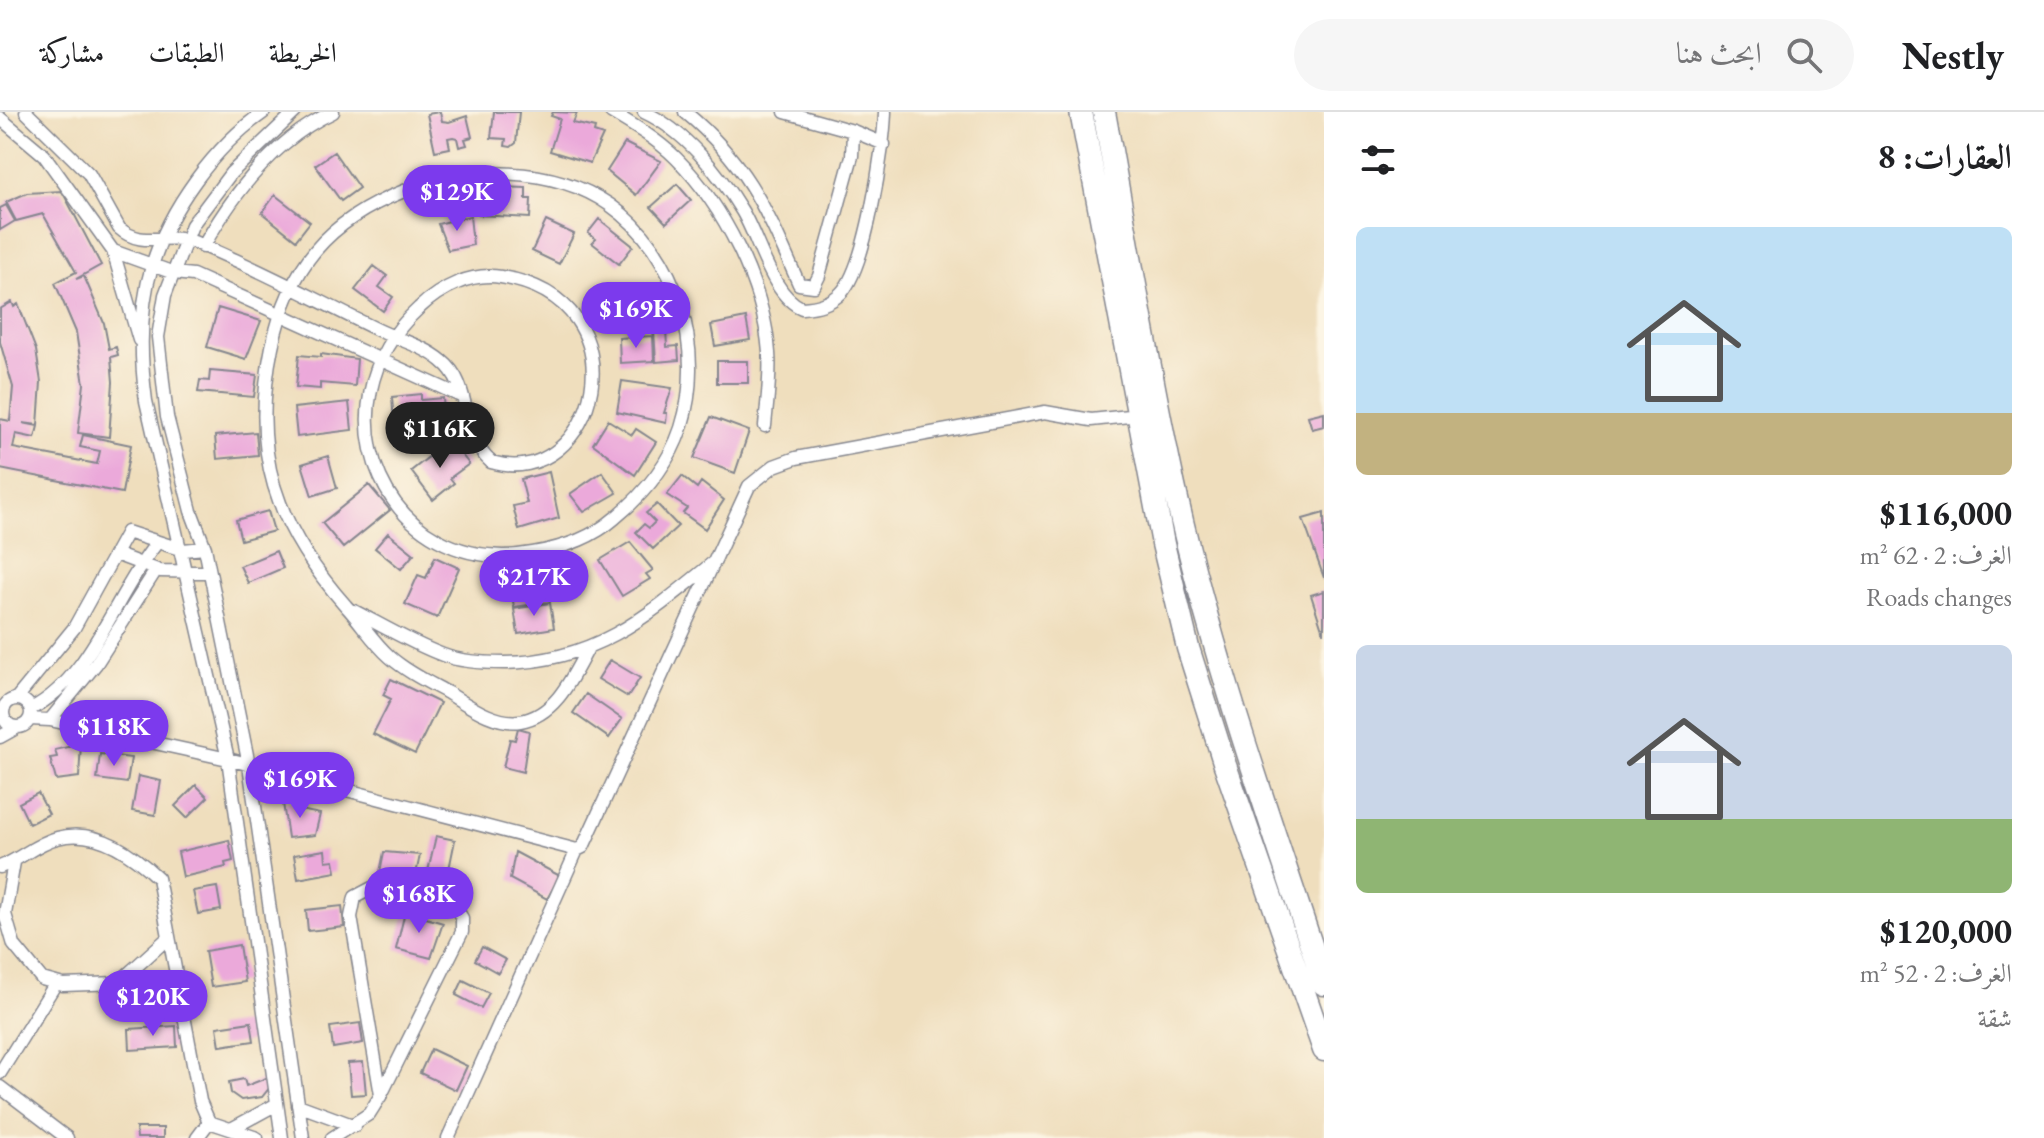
<!DOCTYPE html>
<html lang="ar">
<head>
<meta charset="utf-8">
<style>
  body { margin:0; font-family:"EB Garamond",Amiri,serif; background:#f6f6f6; color:#202124; direction:rtl; height:100vh; display:flex; flex-direction:column; font-size:30px; white-space:nowrap }
  * { box-sizing:border-box; margin:0 }
  p { font-size:26px; color:#757577 }
  .icon { flex:none; width:44px; height:44px; fill:none; stroke:currentColor; stroke-width:2; stroke-linecap:round; stroke-linejoin:round }
  .map { position:relative; flex:1; overflow:hidden; direction:ltr }
  .drawer { display:flex; flex-direction:column; background:#fff; width:720px }
  .drawer>* { flex:none }
  .price { position:absolute; translate:-50% -68px; padding:0 18px; border-radius:28px; background:#7c3aed; color:#fff; font-size:26px; line-height:52px; filter:drop-shadow(0 2px 4px #0008) }
  .price::after { content:''; position:absolute; left:50%; top:48px; width:24px; height:18px; margin-left:-12px; background:inherit; clip-path:polygon(0 0,100% 0,50% 100%) }
  .price.current { background:#222; color:#fff }
  ul { padding:0; list-style:none }
  li { display:grid; align-content:center; gap:16px; height:424px; padding:0 32px }
  li span { display:grid; place-items:center; height:248px; border-radius:12px; color:#555 }
  li>.icon { margin-inline-start:auto }
  span .icon { width:144px; height:144px; fill:#fffc; stroke-width:1 }
  li b { font-size:34px }
  h2 { display:flex; justify-content:space-between; align-items:center; height:96px; padding:0 32px; font-size:34px }
  header { display:flex; align-items:center; gap:48px; box-sizing:border-box; height:112px; padding:0 40px; background:#fff; border-bottom:2px solid #e0e0e0 }
  header strong { font-size:38px }
  nav { display:flex; gap:44px; margin-inline-start:auto; font-size:28px }
  .search { width:560px; height:72px; background:#f6f6f6; display:flex; align-items:center; gap:20px; box-sizing:border-box; padding:0 28px; border-radius:44px; color:#757577; font-size:30px }
  main { display:flex; flex:1; min-height:0 }
  .map>svg:first-child { display:block }
</style>
</head>
<body>
<header>
<strong>Nestly</strong>
<div class="search"><svg class="icon" aria-label="search" viewBox="0 0 24 24"><circle cx="10" cy="10" r="6"/><path d="M15 15l6 6"/></svg>ابحث هنا</div>
<nav><a>الخريطة</a><a>الطبقات</a><a>مشاركة</a></nav>
</header>
<main>
<section class="drawer">
<h2>العقارات: 8<svg class="icon" aria-label="filters" viewBox="0 0 24 24"><path d="M4 7h16M4 17h16"/><circle cx="9" cy="7" r="2"/><circle cx="15" cy="17" r="2"/></svg></h2>
<ul>
<li><span style="background:linear-gradient(#bfe0f5 75%,#c2b280 0)"><svg class="icon" aria-label="home" viewBox="0 0 24 24"><path d="M3 11l9-7 9 7M6 9v11h12V9"/></svg></span><div><b>$116,000</b><p>الغرف: 2 · 62 m²</p><p>Roads changes</p></div></li>
<li><span style="background:linear-gradient(#c9d6e8 70%,#8fb573 0)"><svg class="icon" aria-label="home" viewBox="0 0 24 24"><path d="M3 11l9-7 9 7M6 9v11h12V9"/></svg></span><div><b>$120,000</b><p>الغرف: 2 · 52 m²</p><p>شقة</p></div></li>
</ul>
</section>
<div class="map">
<svg width="1324" height="1026" viewBox="0 0 1324 1026">
  <rect width="100%" height="100%" fill="#fcf5e5"/>
  <filter id="ink" filterUnits="userSpaceOnUse"><feTurbulence type="fractalNoise" baseFrequency=".0125" numOctaves="2"/><feDisplacementMap in="SourceGraphic" scale="16" xChannelSelector="R" yChannelSelector="G"/><feConvolveMatrix kernelMatrix="1 2 1 2 8 2 1 2 1" color-interpolation-filters="sRGB"/></filter>
  <filter id="wash" filterUnits="userSpaceOnUse"><feTurbulence type="fractalNoise" baseFrequency=".006" numOctaves="4" result="noise"/><feDisplacementMap in="SourceGraphic" scale="32" xChannelSelector="R" yChannelSelector="G"/><feGaussianBlur stdDeviation="1.8" result="paint"/><feColorMatrix in="noise" values="0 0 0 0 0 0 0 0 0 0 0 0 0 0 0 0 0 1.4 0 .05"/><feComposite in="paint" operator="in"/></filter>
  <g filter="url(#wash)">
    <rect width="100%" height="100%" fill="#efdebd"/>
    <g id="blocks">
      <path fill="#eba9da" d="M 440,0 L 442,9 L 449,10 L 467,4 L 472,25 L 465,27 L 467,33 L 459,35 L 457,26 L 453,25 L 448,26 L 450,36 L 435,39 L 427,2 Z
        M 494,0 L 519,0 L 516,31 L 511,35 L 505,34 L 506,27 L 491,26 Z
        M 553,0 L 577,1 L 573,11 L 595,16 L 594,20 L 603,23 L 590,51 L 550,39 L 560,7 L 551,4 Z
        M 625,31 L 661,49 L 636,83 L 607,59 Z
        M 334,40 L 359,76 L 341,89 L 315,53 Z
        M 677,72 L 691,88 L 666,111 L 651,95 Z
        M 501,75 L 526,76 L 526,87 L 531,87 L 530,106 L 479,103 L 480,92 L 500,93 Z
        M 62,79 L 101,153 L 76,167 L 84,164 L 104,211 L 109,237 L 116,235 L 118,243 L 111,245 L 113,270 L 109,325 L 78,321 L 84,272 L 76,220 L 55,171 L 76,160 L 43,102 L 16,109 L 6,90 L 27,81 Z
        M 275,83 L 310,110 L 296,128 L 262,101 Z
        M 6,93 L 15,109 L 0,118 L 0,96 Z
        M 470,104 L 473,133 L 448,138 L 438,112 Z
        M 599,107 L 633,134 L 619,152 L 592,131 L 596,127 L 588,121 Z
        M 546,109 L 574,122 L 559,152 L 532,139 Z
        M 374,154 L 387,164 L 379,175 L 393,185 L 383,199 L 355,178 Z
        M 12,190 L 14,195 L 18,192 L 36,238 L 41,270 L 38,313 L 23,311 L 38,314 L 35,326 L 16,322 L 13,336 L 97,352 L 100,339 L 80,335 L 83,323 L 131,333 L 122,381 L 0,357 L 0,307 L 10,309 L 13,275 L 0,230 L 0,197 Z
        M 218,196 L 261,209 L 246,247 L 207,235 Z
        M 746,206 L 750,228 L 715,234 L 711,213 Z
        M 666,217 L 667,235 L 678,234 L 679,248 L 656,250 L 654,218 Z
        M 653,224 L 654,249 L 620,251 L 619,226 Z
        M 321,242 L 357,247 L 355,274 L 320,271 L 320,277 L 296,275 L 299,243 L 321,245 Z
        M 717,249 L 748,249 L 748,271 L 717,271 Z
        M 210,259 L 257,263 L 254,285 L 198,280 L 200,268 L 209,269 Z
        M 622,269 L 672,276 L 664,301 L 667,301 L 666,311 L 617,300 Z
        M 421,282 L 421,288 L 443,286 L 445,316 L 395,323 L 392,285 Z
        M 349,290 L 352,318 L 297,325 L 294,296 Z
        M 1324,300 L 1324,314 L 1312,317 L 1308,304 Z
        M 711,305 L 749,319 L 735,361 L 694,346 Z
        M 608,308 L 632,323 L 636,317 L 656,330 L 635,363 L 593,332 Z
        M 256,320 L 258,343 L 217,347 L 215,324 Z
        M 450,328 L 469,352 L 450,366 L 454,371 L 433,388 L 411,359 Z
        M 328,344 L 337,376 L 312,384 L 302,352 Z
        M 549,360 L 559,406 L 519,418 L 513,394 L 527,391 L 521,367 Z
        M 602,360 L 617,381 L 584,400 L 570,382 Z
        M 682,364 L 697,376 L 701,370 L 724,388 L 705,417 L 683,401 L 687,396 L 667,383 Z
        M 369,373 L 390,398 L 343,436 L 322,411 Z
        M 657,392 L 678,414 L 653,437 L 636,420 L 644,412 L 649,416 L 655,410 L 646,401 Z
        M 268,399 L 274,419 L 241,428 L 236,408 Z
        M 1324,401 L 1324,466 L 1303,407 Z
        M 388,421 L 414,442 L 401,457 L 375,436 Z
        M 630,430 L 653,458 L 646,462 L 650,467 L 622,484 L 600,448 Z
        M 276,439 L 283,456 L 248,471 L 240,454 Z
        M 435,445 L 459,456 L 437,506 L 405,492 L 418,463 L 426,466 Z
        M 539,459 L 541,472 L 547,472 L 550,490 L 514,495 L 509,464 Z
        M 1324,479 L 1324,520 L 1323,520 L 1311,483 Z
        M 550,491 L 554,516 L 518,522 L 514,497 Z
        M 610,548 L 640,566 L 628,585 L 598,567 Z
        M 391,567 L 440,591 L 415,642 L 373,622 L 391,587 L 383,583 Z
        M 586,582 L 622,607 L 609,626 L 573,601 Z
        M 518,616 L 529,619 L 523,660 L 503,655 L 510,627 L 515,628 Z
        M 81,632 L 79,665 L 56,668 L 50,646 L 57,645 L 55,638 Z
        M 100,642 L 131,646 L 127,671 L 97,667 Z
        M 138,664 L 161,669 L 155,703 L 132,699 Z
        M 196,673 L 208,685 L 187,706 L 175,694 Z
        M 38,681 L 49,702 L 29,712 L 19,691 Z
        M 299,687 L 300,698 L 320,702 L 315,723 L 288,726 L 283,691 Z
        M 436,724 L 455,728 L 447,767 L 427,763 Z
        M 229,728 L 233,749 L 225,751 L 226,755 L 183,765 L 178,740 Z
        M 325,738 L 326,749 L 334,748 L 336,760 L 298,767 L 294,743 Z
        M 384,740 L 420,743 L 413,777 L 378,770 Z
        M 515,740 L 560,764 L 547,787 L 510,767 Z
        M 217,775 L 221,798 L 198,802 L 193,779 Z
        M 342,794 L 344,815 L 308,819 L 306,798 Z
        M 405,800 L 443,811 L 431,846 L 396,837 Z
        M 239,833 L 245,870 L 211,875 L 205,839 Z
        M 482,835 L 506,848 L 498,861 L 475,848 Z
        M 463,868 L 489,881 L 481,896 L 456,883 Z
        M 251,910 L 254,929 L 220,934 L 217,915 Z
        M 360,911 L 363,931 L 333,936 L 330,915 Z
        M 176,914 L 177,935 L 130,938 L 129,917 Z
        M 431,937 L 467,954 L 456,978 L 420,961 Z
        M 363,950 L 366,982 L 351,983 L 348,951 Z
        M 269,965 L 270,975 L 262,985 L 241,988 L 231,981 L 229,970 L 244,967 L 246,974 Z
        M 136,1016 L 163,1016 L 163,1026 L 137,1026 Z"/>
    </g>
  </g>
  <g filter="url(#ink)">
    <use href="#blocks" fill-opacity="0" stroke="#85868e" stroke-width="2"/>
    <g fill="none" stroke-linecap="round" stroke-linejoin="round">
      <g stroke="#85868e" stroke-width="15">
        <path id="street" d="M 26,0 L 89,62 L 119,116 C 142,137 168,120 194,130 C 256,155 316,188 376,217 C 398,228 423,233 442,249 C 474,274 458,321 491,350 C 597,381 649,188 501,165 C 471,160 440,176 419,196 C 311,294 386,468 533,441 C 563,436 592,426 615,406 C 644,382 669,352 681,316 C 706,239 678,140 610,93 C 552,53 468,54 404,79 C 327,109 289,155 272,235 C 250,340 275,414 346,494 C 361,510 373,530 390,545 C 407,560 428,570 448,581 C 468,593 495,613 520,609 C 555,604 572,566 587,538
          M 264,0 C 215,34 169,96 152,154 C 139,197 140,245 146,289 L 228,647 L 282,1026
          M 295,0 L 231,61 L 192,113 L 165,183 L 158,225 L 167,305 L 191,399 L 205,436 L 249,653 L 303,1026
          M 611,0 C 633,13 658,28 676,46 C 724,94 764,173 769,241 C 771,265 767,290 765,314
          M 644,0 C 685,19 719,61 742,99 C 759,127 772,184 802,196 C 817,195 830,192 841,181 C 866,156 884,36 885,0
          M 685,0 C 749,53 766,98 799,172 L 814,174 L 819,164 L 852,44 L 853,19
          M 785,0 L 853,19 L 884,32
          M 0,6 L 44,43 L 113,139 L 174,161 L 193,163 L 463,285
          M 203,135 C 234,80 275,27 333,0
          M 113,139 L 139,228
          M 115,442 L 160,459 L 208,460
          M 354,499 C 383,514 413,532 443,543 C 461,550 485,551 504,551 C 595,550 648,504 715,449
          M 16,587 L 74,516 L 127,420 L 183,438 L 205,436
          M3 601a14 14 0 1 1 28 0a14 14 0 1 1-28 0Z
          M 31,597 C 92,565 114,484 156,432
          M 30,607 L 50,608 L 228,647 L 577,738
          M 50,608 L 96,552 L 156,458
          M 0,625 L 18,615
          M 14,750 L 5,802 L 14,833 L 42,867 L 63,873 L 118,871 L 169,825
          M 0,755 C 19,748 37,731 57,726 C 96,715 132,741 158,766 L 200,989 L 209,1010 L 257,1026
          M 118,871 L 156,883 L 180,885
          M 0,961 L 56,871
          M 0,975 L 67,1026
          M 298,993 L 355,1014
          M 231,1017 L 277,992
          M 197,1026 L 209,1010
          M 332,1026 L 369,1002 L 381,983 L 351,805 L 355,785 L 372,776 L 439,789 L 456,796 L 462,806 L 462,820 L 381,983
          M 448,1026 L 577,738 L 583,735 L 749,374 L 774,354 L 796,346 L 1045,300 L 1091,308 L 1139,303"/>
      </g>
      <g stroke="#85868e" stroke-width="25">
        <path id="highway" d="M 1081,0 L 1163,432 L 1188,536 L 1225,653 L 1324,938
          M 1104,0 C 1127,125 1147,250 1174,374 C 1211,543 1270,707 1324,872"/>
      </g>
      <use href="#street" stroke="#fff" stroke-width="12"/>
      <use href="#highway" stroke="#fff" stroke-width="22"/>
    </g>
  </g>
</svg>
<b class="price" style="left:457px;top:121px">$129K</b>
<b class="price" style="left:636px;top:238px">$169K</b>
<b class="price current" style="left:440px;top:358px">$116K</b>
<b class="price" style="left:534px;top:506px">$217K</b>
<b class="price" style="left:114px;top:656px">$118K</b>
<b class="price" style="left:300px;top:708px">$169K</b>
<b class="price" style="left:419px;top:823px">$168K</b>
<b class="price" style="left:153px;top:926px">$120K</b>
</div>
</main>
</body>
</html>
